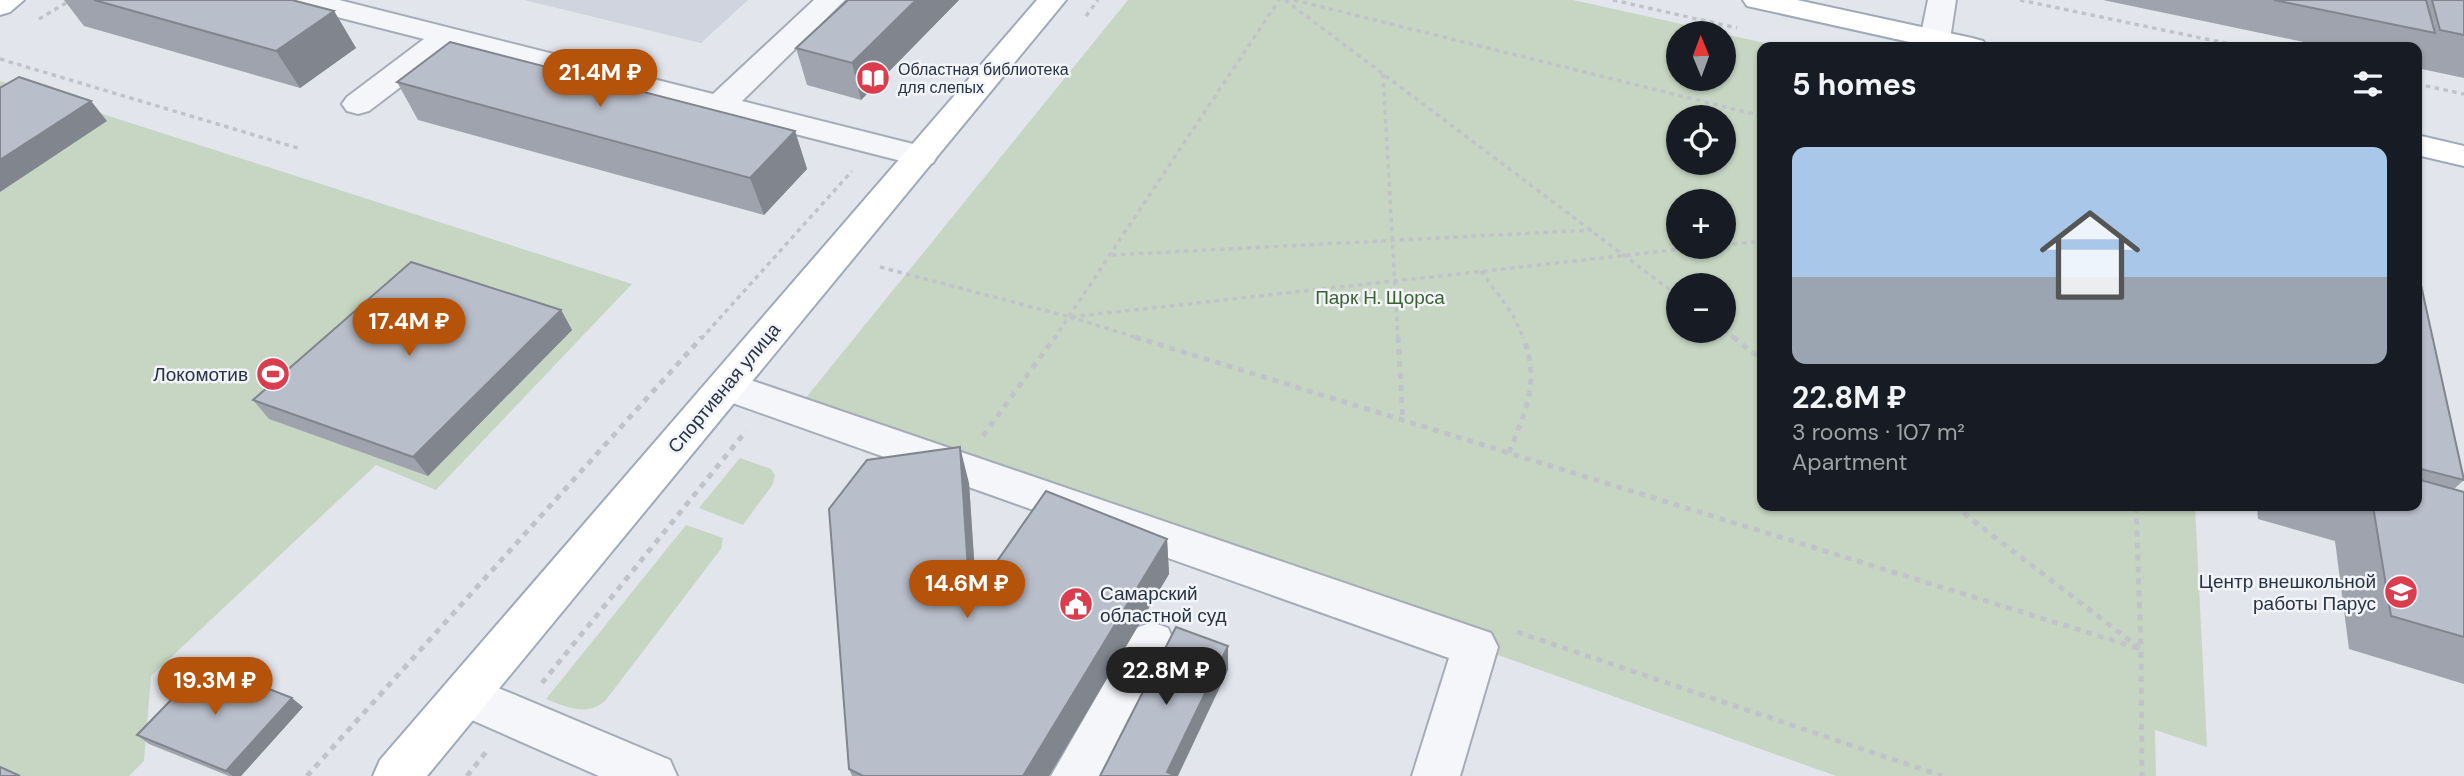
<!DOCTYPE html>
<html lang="en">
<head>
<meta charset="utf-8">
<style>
  body { margin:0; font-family:"DM Sans",sans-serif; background:#20242c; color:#f1f3f6; height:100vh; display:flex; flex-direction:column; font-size:26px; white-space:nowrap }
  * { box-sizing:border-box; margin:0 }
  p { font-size:23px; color:#9ea1a6 }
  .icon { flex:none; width:38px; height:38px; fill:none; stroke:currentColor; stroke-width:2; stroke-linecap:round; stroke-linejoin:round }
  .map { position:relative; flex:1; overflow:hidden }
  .panel { position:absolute; left:1757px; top:42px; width:665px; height:469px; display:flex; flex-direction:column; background:#171b24; border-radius:14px; box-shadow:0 2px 5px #0004 }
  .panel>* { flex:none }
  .needle { width:46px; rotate:359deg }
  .buttons { position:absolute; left:1666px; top:21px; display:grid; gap:14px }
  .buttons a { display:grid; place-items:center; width:70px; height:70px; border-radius:50%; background:#171b24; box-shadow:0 2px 5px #0004; font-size:35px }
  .price { position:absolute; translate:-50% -60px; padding:0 16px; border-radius:24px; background:#b45309; color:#fff; font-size:23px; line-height:46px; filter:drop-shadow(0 2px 4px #0008) }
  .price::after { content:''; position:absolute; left:50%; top:42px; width:21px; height:16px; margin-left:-10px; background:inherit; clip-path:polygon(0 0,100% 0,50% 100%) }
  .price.active { background:#222; color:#fff }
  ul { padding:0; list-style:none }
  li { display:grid; align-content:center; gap:14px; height:371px; padding:0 35px }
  li span { display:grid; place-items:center; height:217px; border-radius:14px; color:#555 }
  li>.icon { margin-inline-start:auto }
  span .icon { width:126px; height:126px; fill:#fffc; stroke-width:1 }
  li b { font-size:30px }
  h2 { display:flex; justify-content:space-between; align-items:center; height:84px; padding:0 35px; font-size:30px }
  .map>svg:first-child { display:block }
</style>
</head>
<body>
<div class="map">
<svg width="2464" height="776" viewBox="0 0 2464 776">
  <rect width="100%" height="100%" fill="#e2e5ec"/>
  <path fill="#cfd4de" d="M 524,0 L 748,0 L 701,43 Z"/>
  <path fill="#c6d6c2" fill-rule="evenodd" d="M 1128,0 L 1573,0 L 1722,33 L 1678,33 L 1678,79 L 1724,79 L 1724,34 L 1784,47 L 1762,47 L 1762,506 L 2195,506 L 2207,747 L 2155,730 L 2156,776 L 1836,776 L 800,405 ZM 1678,117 L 1724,117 L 1724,163 L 1678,163 ZM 1678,201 L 1724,201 L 1724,247 L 1678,247 ZM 1678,285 L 1724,285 L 1724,331 L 1678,331 Z
    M 0,81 L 632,284 L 436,490 L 376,465 L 151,676 L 144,761 L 129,776 L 0,776 Z
    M 740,458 L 771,469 L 775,475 L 773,484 L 743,525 L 699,508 Z
    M 686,525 L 723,538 L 721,549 L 605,701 C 586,717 567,707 546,699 Z"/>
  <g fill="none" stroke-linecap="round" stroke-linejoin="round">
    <g stroke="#a6acb7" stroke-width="4">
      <path id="minor" d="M 290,0 L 339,0 L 713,94 L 814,0 L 845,0 L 742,101 L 933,149 L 937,156 L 933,163 L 921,166 L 453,47 L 369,111 L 358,114 L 347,111 L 342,104 L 347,97 L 424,39 L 294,6 Z
        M 1928,0 L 1956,0 L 1950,39 L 1946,45 L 1924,45 L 1920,39 Z
        M 727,372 L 1491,633 L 1498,647 L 1460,776 L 1412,776 L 1449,658 L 713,396 L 708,386 L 713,376 Z
        M 1152,622 L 1168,628 L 1174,642 L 1101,776 L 1051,776 L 1136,628 Z
        M 465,674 L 670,760 L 677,776 L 599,776 L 449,710 L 442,695 L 449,680 Z"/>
    </g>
    <g stroke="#a0a9b8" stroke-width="4">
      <path id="major" d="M 0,0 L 24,0 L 10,12 L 0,15 Z
        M 1037,0 L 1066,0 L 427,776 L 373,776 L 380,760 Z
        M 1743,0 L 1797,0 L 1972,38 L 1983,41 L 1987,47 L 1932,47 L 1747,6 Z
        M 2417,135 L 2464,146 L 2464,166 L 2417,155 Z"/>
    </g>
    <path stroke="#c0c3ca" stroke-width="3.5" stroke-dasharray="4.5 4.5" stroke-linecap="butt" d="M 1285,0 L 1678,296
      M 1294,0 L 1762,116
      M 1613,0 L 1737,28
      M 2020,0 L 2244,47
      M 1086,16 L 1098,0
      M 39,19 L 71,0
      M 0,59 L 301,149
      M 1383,74 L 1398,339
      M 2417,84 L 2464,94
      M 1724,245 L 1762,241
      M 1112,255 L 1592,230
      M 880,267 L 1070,317 L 1701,247
      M 1481,271 L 1513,315 L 1524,339
      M 1070,317 L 1141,339
      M 1724,330 L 1735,339
      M 701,339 L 852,171
      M 1054,339 L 1279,0"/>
    <path stroke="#c0c3ca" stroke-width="5" stroke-dasharray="6 6" stroke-linecap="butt" d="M 1135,337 L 2141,649 L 2142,776
      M 1398,337 L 1403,420
      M 1733,337 L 1762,360
      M 983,436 L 1055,337
      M 1509,453 C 1525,410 1541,384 1523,337
      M 1954,506 L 2141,649 L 2136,506
      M 1517,632 L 1942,776
      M 542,683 L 746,431
      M 307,776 L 702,337
      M 467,776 L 486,752"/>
    <use href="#minor" fill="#f5f6f9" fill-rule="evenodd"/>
    <use href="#major" fill="#fff" fill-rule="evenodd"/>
  </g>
  <path fill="#9ea3ae" d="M 64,0 L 292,0 L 334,11 L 356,48 L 300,88 L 84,26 Z
    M 848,0 L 959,0 L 861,100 L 807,85 L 796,48 Z
    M 2103,0 L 2464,0 L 2464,78 L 2417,68 L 2417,47 L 2328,47 Z
    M 397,82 L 795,131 L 807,169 L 764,215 L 418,120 Z
    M 2417,267 L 2464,480 L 2454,489 L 2464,492 L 2464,684 L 2349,649 L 2335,541 L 2258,519 L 2257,506 L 2417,506 Z
    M 561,310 L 572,330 L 428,476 L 269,419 L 253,400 Z
    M 969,483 L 976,591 L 1167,539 L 1169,574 L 1049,776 L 852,776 L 849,769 Z
    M 303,707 L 241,776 L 229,776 L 149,744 L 137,735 Z"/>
  <path fill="#81858d" d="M 916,0 L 959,0 L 861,100 L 852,63 Z
    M 334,11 L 356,48 L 300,88 L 276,51 Z
    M 91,101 L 107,121 L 0,192 L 0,160 Z
    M 795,131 L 807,169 L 764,215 L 750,178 Z
    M 561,310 L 572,330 L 428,476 L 413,457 Z
    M 960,447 L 969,483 L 979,634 L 970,600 Z
    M 1167,539 L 1169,574 L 1049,776 L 1023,776 Z
    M 1228,646 L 1228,670 L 1178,776 L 1168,776 L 1167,772 Z
    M 292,698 L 303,707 L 241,776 L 233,776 L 226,771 Z"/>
  <path fill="#b8beca" stroke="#81858d" stroke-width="2" d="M 94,0 L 292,0 L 334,11 L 276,51 Z
    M 848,0 L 916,0 L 852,63 L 796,48 Z
    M 2274,0 L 2426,0 L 2435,33 Z
    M 2432,0 L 2464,0 L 2464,35 L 2440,30 Z
    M 450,42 L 795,131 L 750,178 L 397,82 Z
    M 19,77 L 91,101 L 0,160 L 0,88 Z
    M 411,262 L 561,310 L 413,457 L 253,400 Z
    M 2417,267 L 2464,480 L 2417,468 Z
    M 960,447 L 970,600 L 1046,491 L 1167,539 L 1023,776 L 863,776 L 849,769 L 829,509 L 867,460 Z
    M 2417,479 L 2464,492 L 2464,637 L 2391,616 L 2373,506 L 2417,506 Z
    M 1176,627 L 1228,646 L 1167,772 L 1176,776 L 1100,776 Z
    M 206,664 L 292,698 L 226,771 L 137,735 Z
    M 0,767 L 20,776 L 0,776 Z"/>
  <defs>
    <g id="library-disc" transform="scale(1.75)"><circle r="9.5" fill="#db3c4e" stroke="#f2f4f8"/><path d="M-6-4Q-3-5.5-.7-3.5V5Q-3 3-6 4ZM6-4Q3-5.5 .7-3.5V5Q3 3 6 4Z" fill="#fff"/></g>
    <g id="stadium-disc" transform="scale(1.75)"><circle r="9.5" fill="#db3c4e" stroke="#f2f4f8"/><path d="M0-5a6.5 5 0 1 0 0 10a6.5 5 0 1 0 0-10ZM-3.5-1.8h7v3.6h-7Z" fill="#fff"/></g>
    <g id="school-disc" transform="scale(1.75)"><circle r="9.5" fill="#db3c4e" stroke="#f2f4f8"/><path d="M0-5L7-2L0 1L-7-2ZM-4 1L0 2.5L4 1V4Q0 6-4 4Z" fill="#fff"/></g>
    <g id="civic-disc" transform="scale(1.75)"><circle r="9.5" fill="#db3c4e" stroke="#f2f4f8"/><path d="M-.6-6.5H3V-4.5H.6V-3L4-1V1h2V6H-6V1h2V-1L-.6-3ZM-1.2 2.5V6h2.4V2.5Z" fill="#fff"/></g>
  </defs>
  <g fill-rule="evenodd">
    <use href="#library-disc" x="873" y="78"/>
    <use href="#stadium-disc" x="273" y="374"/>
    <use href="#school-disc" x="2401" y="592"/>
    <use href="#civic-disc" x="1076" y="604"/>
  </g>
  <g text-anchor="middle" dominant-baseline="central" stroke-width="5" stroke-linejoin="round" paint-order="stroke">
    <g font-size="16" fill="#283245" stroke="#f2f4f8" text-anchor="start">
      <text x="898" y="69">Областная библиотека<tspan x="898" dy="18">для слепых</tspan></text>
    </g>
    <g font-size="19" fill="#3b6234" stroke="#f2f4f8">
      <text x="1380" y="297">Парк Н. Щорса</text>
    </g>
    <g font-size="19" fill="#283245" stroke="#f2f4f8" text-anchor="end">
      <text x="248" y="374">Локомотив</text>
      <text x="2376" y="581">Центр внешкольной<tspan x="2376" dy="22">работы Парус</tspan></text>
      <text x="1100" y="593" text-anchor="start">Самарский<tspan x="1100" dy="22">областной суд</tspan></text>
    </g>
    <g font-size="19" fill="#283245" stroke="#f2f4f8">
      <text transform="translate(724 388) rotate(-50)">Спортивная улица</text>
    </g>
  </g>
</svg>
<div class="buttons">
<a><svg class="needle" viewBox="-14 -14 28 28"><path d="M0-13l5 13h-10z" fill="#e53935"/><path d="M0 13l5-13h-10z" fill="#9ea1a6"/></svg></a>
<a><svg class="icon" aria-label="locate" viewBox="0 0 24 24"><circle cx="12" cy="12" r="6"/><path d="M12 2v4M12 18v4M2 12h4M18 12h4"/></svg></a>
<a>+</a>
<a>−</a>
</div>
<b class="price" style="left:600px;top:109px">21.4M ₽</b>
<b class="price" style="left:409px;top:358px">17.4M ₽</b>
<b class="price" style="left:967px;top:620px">14.6M ₽</b>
<b class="price active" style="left:1166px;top:707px">22.8M ₽</b>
<b class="price" style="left:215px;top:717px">19.3M ₽</b>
<section class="panel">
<h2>5 homes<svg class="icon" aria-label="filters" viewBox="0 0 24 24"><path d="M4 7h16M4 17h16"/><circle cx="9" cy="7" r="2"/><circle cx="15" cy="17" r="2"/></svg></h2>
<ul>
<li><span style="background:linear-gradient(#a9c7e8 60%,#9aa5b1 0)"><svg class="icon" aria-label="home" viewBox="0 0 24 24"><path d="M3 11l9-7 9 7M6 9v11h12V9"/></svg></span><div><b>22.8M ₽</b><p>3 rooms · 107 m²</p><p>Apartment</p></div></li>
</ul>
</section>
</div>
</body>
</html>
